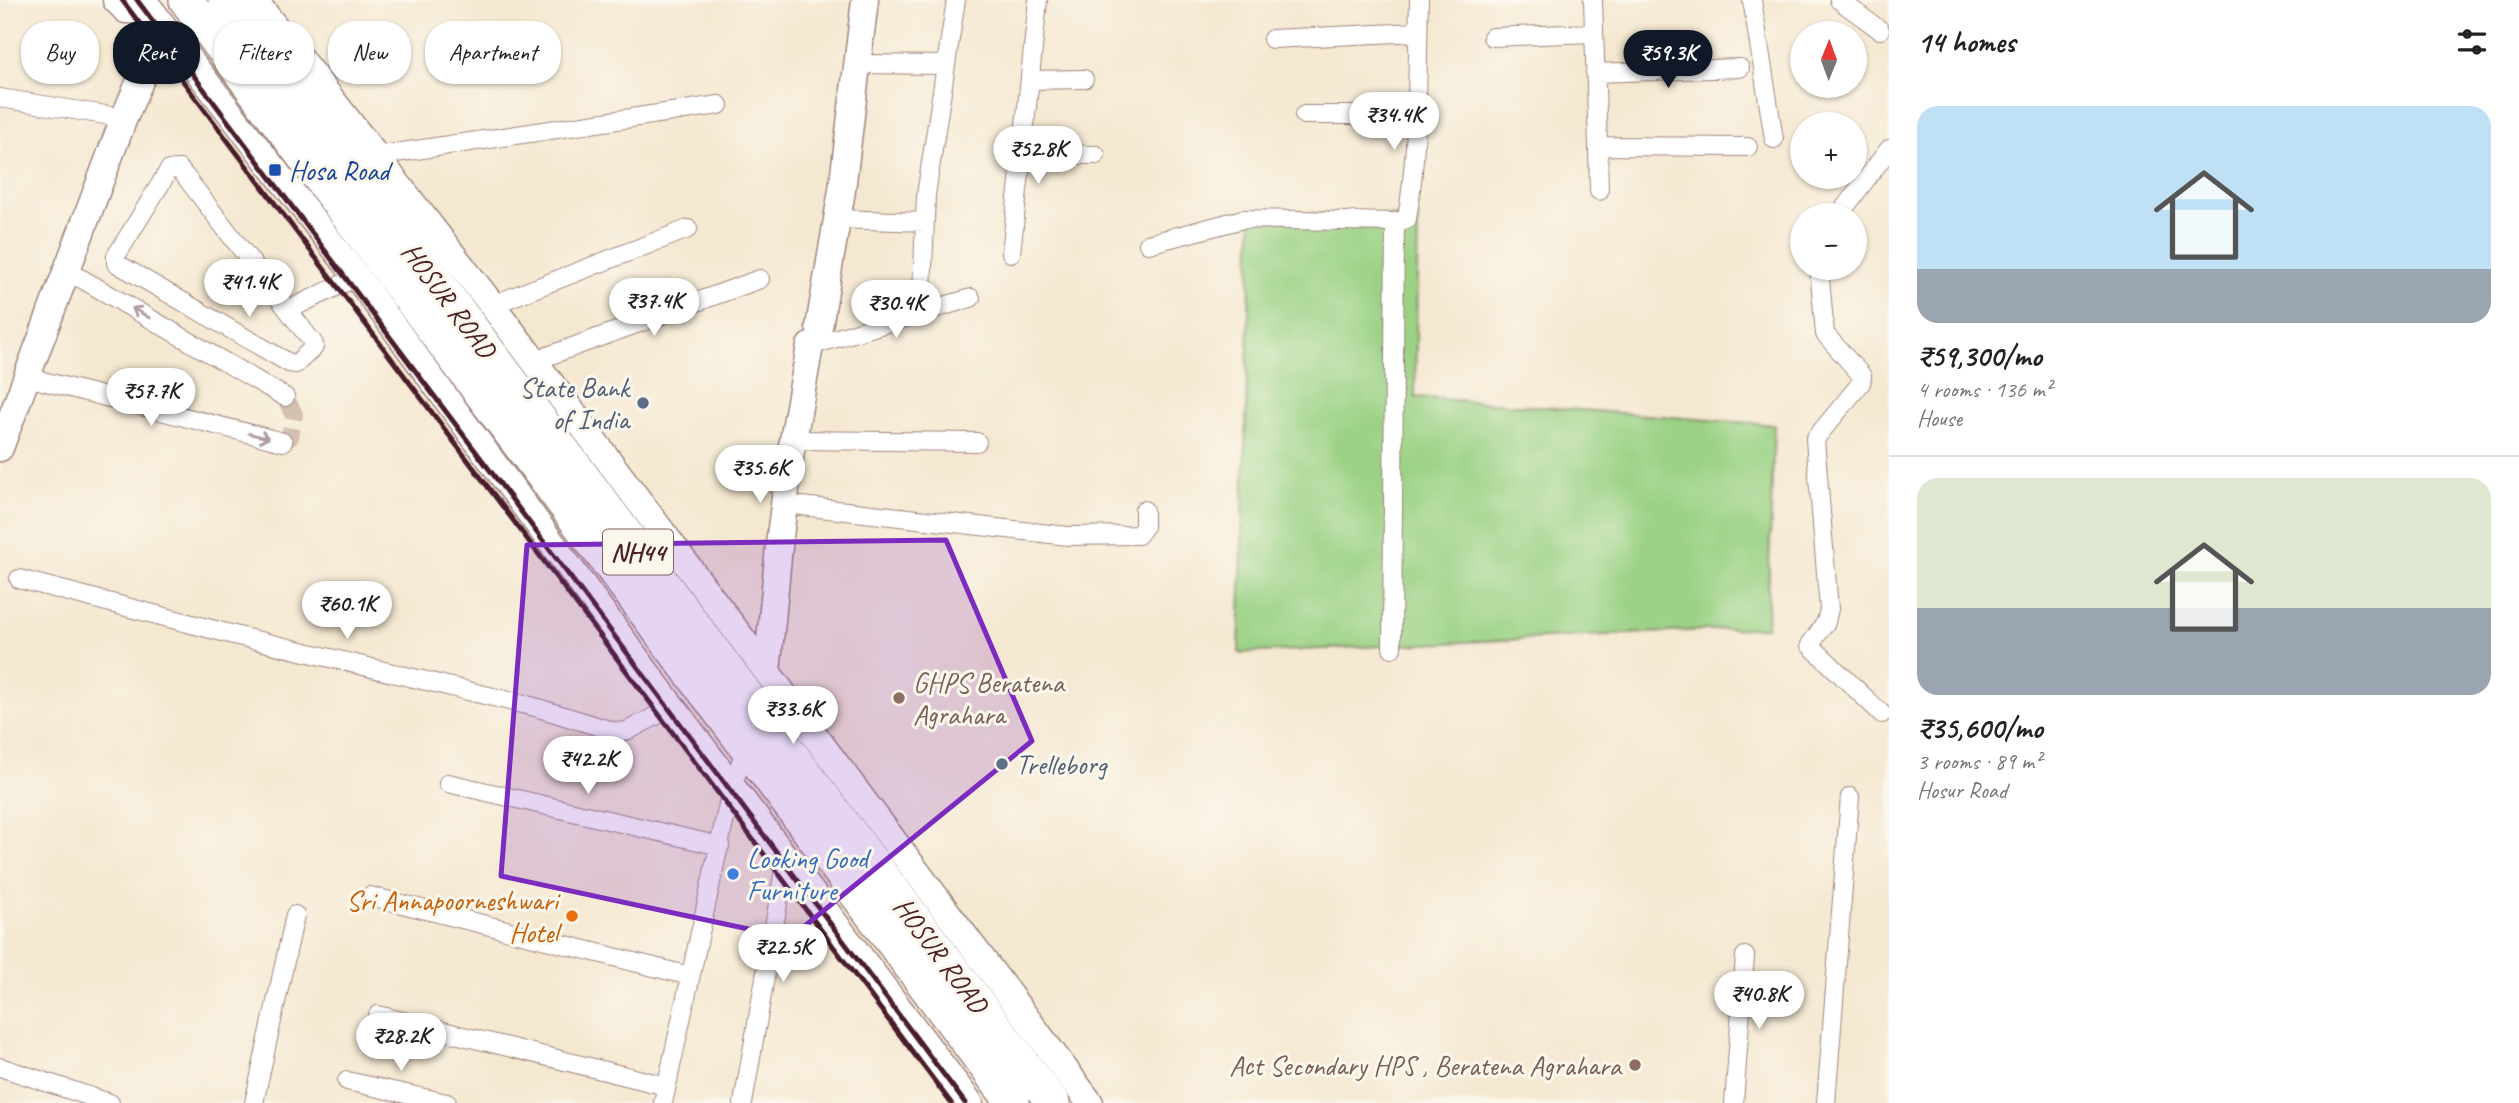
<!DOCTYPE html>
<html lang="en">
<head>
<meta charset="utf-8">
<style>
  body { margin:0; font-family:Caveat,sans-serif; background:#f2f2f2; color:#222; height:100vh; display:flex; flex-direction:column; font-size:26px; white-space:nowrap }
  * { box-sizing:border-box; margin:0 }
  p { font-size:23px; color:#767676 }
  .icon { flex:none; width:38px; height:38px; fill:none; stroke:currentColor; stroke-width:2; stroke-linecap:round; stroke-linejoin:round }
  .map { position:relative; flex:1; overflow:hidden }
  .drawer { display:flex; flex-direction:column; background:#fff; width:630px }
  .drawer>* { flex:none }
  .banner { position:absolute; left:21px; top:21px; width:665px; height:63px; display:flex; gap:14px }
  .needle { width:46px; rotate:1deg }
  .controls { position:absolute; left:1790px; top:21px; display:grid; gap:14px }
  .controls a { display:grid; place-items:center; width:77px; height:77px; border-radius:50%; background:#fff; box-shadow:0 2px 5px #0004; font-size:35px }
  .price { position:absolute; translate:-50% -60px; padding:0 16px; border-radius:24px; background:#fff; color:#222; font-size:23px; line-height:46px; filter:drop-shadow(0 2px 4px #0008) }
  .price::after { content:''; position:absolute; left:50%; top:42px; width:21px; height:16px; margin-left:-10px; background:inherit; clip-path:polygon(0 0,100% 0,50% 100%) }
  .price.selected { background:#111827; color:#fff }
  ul { padding:0; list-style:none }
  li { display:grid; align-content:center; gap:14px; height:371px; padding:0 28px }
  li+li { border-top:2px solid #e0e0e0 }
  li span { display:grid; place-items:center; height:217px; border-radius:21px; color:#555 }
  li>.icon { margin-inline-start:auto }
  span .icon { width:126px; height:126px; fill:#fffc; stroke-width:1 }
  li b { font-size:30px }
  h2 { display:flex; justify-content:space-between; align-items:center; height:84px; padding:0 28px; font-size:30px }
  .pill { padding:0 24px; border-radius:28px; background:#fff; box-shadow:0 2px 5px #0004; font-size:24px; line-height:63px }
  .pill.selected { background:#111827; color:#fff }
  main { display:flex; flex:1; min-height:0 }
  .map>svg:first-child { display:block }
</style>
</head>
<body>
<main>
<div class="map">
<svg width="1889" height="1103" viewBox="0 0 1889 1103">
  <rect width="100%" height="100%" fill="#fbf7ec"/>
  <filter id="ink" filterUnits="userSpaceOnUse"><feTurbulence type="fractalNoise" baseFrequency=".0143" numOctaves="2"/><feDisplacementMap in="SourceGraphic" scale="14" xChannelSelector="R" yChannelSelector="G"/><feConvolveMatrix kernelMatrix="1 2 1 2 8 2 1 2 1" color-interpolation-filters="sRGB"/></filter>
  <filter id="wash" filterUnits="userSpaceOnUse"><feTurbulence type="fractalNoise" baseFrequency=".00686" numOctaves="4" result="noise"/><feDisplacementMap in="SourceGraphic" scale="28" xChannelSelector="R" yChannelSelector="G"/><feGaussianBlur stdDeviation="1.57" result="paint"/><feColorMatrix in="noise" values="0 0 0 0 0 0 0 0 0 0 0 0 0 0 0 0 0 1.4 0 .05"/><feComposite in="paint" operator="in"/></filter>
  <g filter="url(#wash)">
    <rect width="100%" height="100%" fill="#f5e8d1"/>
    <path fill="#9bd285" stroke="#727858" stroke-width="2" d="M 1252,212 L 1418,217 L 1415,397 L 1774,425 L 1767,627 L 1239,653 Z"/>
  </g>
  <g filter="url(#ink)">
    <g fill="none" stroke-linecap="round" stroke-linejoin="round">
      <path stroke="#d3c0b0" stroke-width="18" stroke-dasharray="18 9" stroke-linecap="butt" d="M 283,442 L 290,437 L 294,414 L 285,397"/>
      <g stroke="#a0847e" stroke-width="20">
        <path id="street" d="M 1593,0 L 1598,146
          M 1752,0 L 1774,139
          M 1839,0 L 1880,30
          M 1492,37 L 1594,33
          M 1272,39 L 1418,32
          M 859,64 L 946,65
          M 1595,73 L 1740,68
          M 1030,80 L 1084,79
          M 0,98 L 124,118
          M 1304,115 L 1415,115
          M 1022,154 L 1038,0
          M 375,156 L 719,105
          M 1599,191 L 1598,146 L 1748,147
          M 1839,215 L 1889,149
          M 838,219 L 925,222
          M 1148,244 L 1243,219 L 1395,222 L 1407,219 C 1419,147 1417,72 1419,0
          M 1011,253 L 1022,154 L 1096,155
          M 1819,268 L 1825,334 L 1862,376 L 1861,383 L 1815,439 L 1829,609 L 1826,622 L 1810,645 L 1882,714
          M 65,273 L 82,279 L 285,397
          M 922,292 L 926,195 L 956,0
          M 492,305 L 688,229
          M 288,310 L 185,176 L 179,169 L 169,170 L 116,256 L 116,263 L 289,363 L 296,364 L 314,347 L 314,344 L 288,310 L 357,277
          M 810,346 L 971,298
          M 534,361 L 760,279
          M 27,377 L 283,442
          M 793,440 L 977,442
          M 784,504 L 1068,536 L 1138,535 L 1144,527 L 1144,510
          M 19,579 L 234,635 L 535,707 L 616,732 L 627,731 L 673,707
          M 1392,648 L 1395,222
          M 448,783 L 720,846
          M 370,896 L 690,976
          M 378,1015 L 666,1086
          M 0,1067 L 110,1103
          M 347,1081 L 447,1103
          M 254,1103 L 295,915
          M 663,1103 L 732,786 L 741,762
          M 743,1103 L 786,858
          M 1734,1103 L 1745,956
          M 1826,1103 L 1850,797"/>
      </g>
      <g stroke="#a0847e" stroke-width="29">
        <path id="secondary" d="M 116,0 L 126,10 L 151,11
          M 143,0 L 357,277 L 658,688 L 970,1103
          M 254,0 L 492,305 L 1090,1103
          M 819,327 L 842,190 L 865,0
          M 0,448 L 124,118 L 146,67 L 170,35
          M 767,672 L 780,536 L 791,451 L 810,346"/>
      </g>
      <g stroke="#a0847e" stroke-width="36">
        <path id="highway" d="M 186,0 L 1013,1103
          M 225,0 L 1053,1103"/>
      </g>
      <use href="#street" stroke="#fff" stroke-width="18"/>
      <use href="#secondary" stroke="#fff" stroke-width="26"/>
      <use href="#highway" stroke="#fff" stroke-width="33"/>
      <path stroke="#4a1f2b" stroke-width="5" d="M 122,0 L 951,1103
        M 137,0 L 965,1103"/>
    </g>
    <defs><path id="oneway-shaft" d="M-6 0H5M1.5-3L5.5 0L1.5 3" fill="none" stroke-width="1.6" stroke-linecap="round" stroke-linejoin="round" transform="scale(1.75)"/></defs>
    <g stroke="#ae9aa0">
      <use href="#oneway-shaft" transform="translate(141 313) rotate(-150)"/>
      <use href="#oneway-shaft" transform="translate(259 436) rotate(14)"/>
    </g>
  </g>
  <path fill="#7b2cbf" fill-opacity="0.2" stroke="#7b2cbf" stroke-width="5" stroke-linejoin="round" d="M 946,540 L 1032,741 L 790,938 L 501,876 L 527,545 Z"/>
  <rect fill="#1a4fb4" stroke="#fbf7ec" stroke-width="2.5" x="268" y="163" width="14" height="14" rx="3.5"/>
  <g fill="#5c6f8a" stroke="#fbf7ec" stroke-width="2.5">
    <circle cx="643" cy="403" r="7"/>
    <circle cx="1002" cy="764" r="7"/>
  </g>
  <g fill="#8d6e63" stroke="#fbf7ec" stroke-width="2.5">
    <circle cx="899" cy="698" r="7"/>
    <circle cx="1635" cy="1065" r="7"/>
  </g>
  <circle fill="#3f7fe0" stroke="#fbf7ec" stroke-width="2.5" cx="733" cy="874" r="7"/>
  <circle fill="#e8710a" stroke="#fbf7ec" stroke-width="2.5" cx="572" cy="916" r="7"/>
  <g text-anchor="middle" dominant-baseline="central" stroke-width="6" stroke-linejoin="round" paint-order="stroke">
    <rect fill="#fbf7ec" stroke="#7f6065" stroke-width="2" x="603" y="529.5" width="70" height="45" rx="5"/>
    <g font-size="26" font-weight="bold" fill="#4a1f2b">
      <text x="638" y="552">NH44</text>
    </g>
    <g font-size="28" fill="#164399" stroke="#fbf7ec" text-anchor="start">
      <text x="289" y="170">Hosa Road</text>
    </g>
    <g font-size="28" fill="#4a1f2b" stroke="#fbf7ec">
      <text transform="translate(449 300) rotate(53)">HOSUR ROAD</text>
      <text transform="translate(941 955) rotate(53)">HOSUR ROAD</text>
    </g>
    <g font-size="28" fill="#4e5e75" stroke="#fbf7ec" text-anchor="end">
      <text x="629" y="387">State Bank<tspan x="629" dy="32">of India</tspan></text>
      <text x="1016" y="764" text-anchor="start">Trelleborg</text>
    </g>
    <g font-size="28" fill="#785e54" stroke="#fbf7ec" text-anchor="start">
      <text x="913" y="682">GHPS Beratena<tspan x="913" dy="32">Agrahara</tspan></text>
      <text x="1621" y="1065" text-anchor="end">Act Secondary HPS , Beratena Agrahara</text>
    </g>
    <g font-size="28" fill="#366cbe" stroke="#fbf7ec" text-anchor="start">
      <text x="747" y="858">Looking Good<tspan x="747" dy="32">Furniture</tspan></text>
    </g>
    <g font-size="28" fill="#c56008" stroke="#fbf7ec" text-anchor="end">
      <text x="558" y="900">Sri Annapoorneshwari<tspan x="558" dy="32">Hotel</tspan></text>
    </g>
  </g>
</svg>
<div class="controls">
<a><svg class="needle" viewBox="-14 -14 28 28"><path d="M0-13l5 13h-10z" fill="#e53935"/><path d="M0 13l5-13h-10z" fill="#767676"/></svg></a>
<a>+</a>
<a>−</a>
</div>
<b class="price selected" style="left:1668px;top:90px">₹59.3K</b>
<b class="price" style="left:1394px;top:152px">₹34.4K</b>
<b class="price" style="left:1038px;top:186px">₹52.8K</b>
<b class="price" style="left:249px;top:319px">₹41.4K</b>
<b class="price" style="left:654px;top:338px">₹37.4K</b>
<b class="price" style="left:896px;top:340px">₹30.4K</b>
<b class="price" style="left:151px;top:428px">₹57.7K</b>
<b class="price" style="left:760px;top:505px">₹35.6K</b>
<b class="price" style="left:347px;top:641px">₹60.1K</b>
<b class="price" style="left:793px;top:746px">₹33.6K</b>
<b class="price" style="left:588px;top:796px">₹42.2K</b>
<b class="price" style="left:783px;top:984px">₹22.5K</b>
<b class="price" style="left:1759px;top:1031px">₹40.8K</b>
<b class="price" style="left:401px;top:1073px">₹28.2K</b>
<div class="banner">
<a class="pill">Buy</a>
<a class="pill selected">Rent</a>
<a class="pill">Filters</a>
<a class="pill">New</a>
<a class="pill">Apartment</a>
</div>
</div>
<section class="drawer">
<h2>14 homes<svg class="icon" aria-label="filters" viewBox="0 0 24 24"><path d="M4 7h16M4 17h16"/><circle cx="9" cy="7" r="2"/><circle cx="15" cy="17" r="2"/></svg></h2>
<ul>
<li><span style="background:linear-gradient(#bfe0f5 75%,#9aa5b1 0)"><svg class="icon" aria-label="home" viewBox="0 0 24 24"><path d="M3 11l9-7 9 7M6 9v11h12V9"/></svg></span><div><b>₹59,300/mo</b><p>4 rooms · 136 m²</p><p>House</p></div></li>
<li><span style="background:linear-gradient(#dfe7d0 60%,#9aa5b1 0)"><svg class="icon" aria-label="home" viewBox="0 0 24 24"><path d="M3 11l9-7 9 7M6 9v11h12V9"/></svg></span><div><b>₹35,600/mo</b><p>3 rooms · 89 m²</p><p>Hosur Road</p></div></li>
</ul>
</section>
</main>
</body>
</html>
